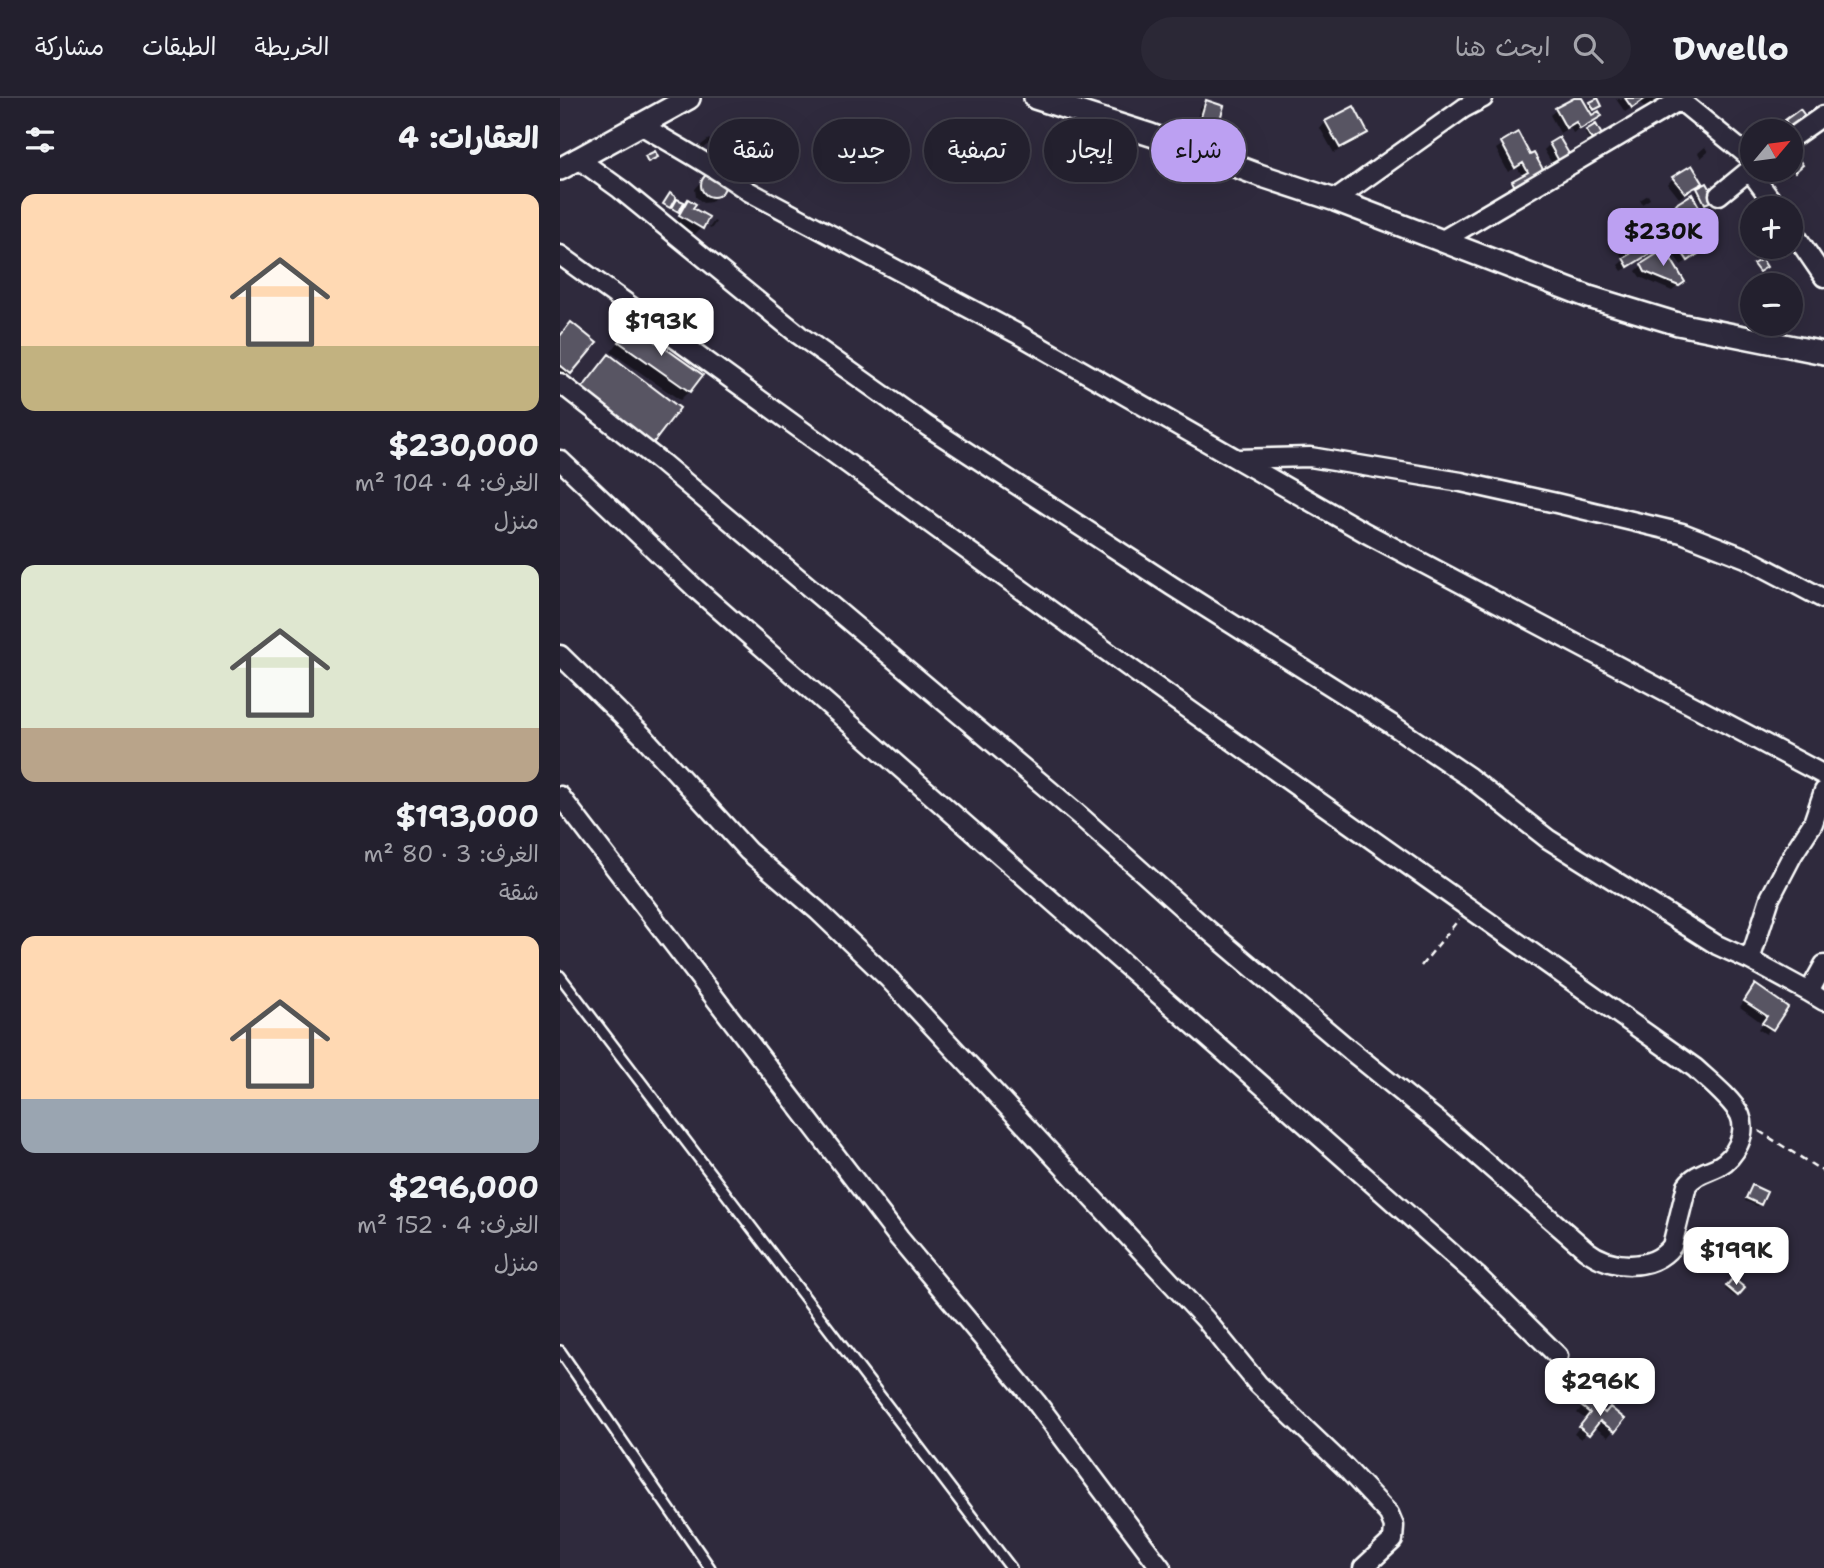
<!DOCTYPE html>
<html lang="ar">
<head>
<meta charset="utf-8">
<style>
  body { margin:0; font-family:"Shantell Sans","Playpen Sans Arabic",sans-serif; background:#2b2836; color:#f1f3f6; direction:rtl; height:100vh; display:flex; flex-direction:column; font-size:26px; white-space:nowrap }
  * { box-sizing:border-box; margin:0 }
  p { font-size:23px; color:#a3a3aa }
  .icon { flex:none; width:38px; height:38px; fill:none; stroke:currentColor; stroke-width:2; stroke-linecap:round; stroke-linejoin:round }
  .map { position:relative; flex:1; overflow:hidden; direction:ltr }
  .details { display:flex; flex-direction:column; background:#23202e; width:560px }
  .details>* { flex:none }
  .banner { position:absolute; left:21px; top:21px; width:665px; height:63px; direction:rtl; display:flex; gap:14px }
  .needle { width:46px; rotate:61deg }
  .fabs { position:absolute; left:1180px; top:21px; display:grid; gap:14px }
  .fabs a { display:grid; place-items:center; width:63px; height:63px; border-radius:50%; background:#23202e; box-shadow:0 7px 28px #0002,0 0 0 2px #403e4a; font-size:35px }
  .price { position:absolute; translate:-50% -60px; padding:0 16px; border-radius:14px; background:#fff; color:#222; font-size:23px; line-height:46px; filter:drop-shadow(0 2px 4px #0008) }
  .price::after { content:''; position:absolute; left:50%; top:42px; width:21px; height:16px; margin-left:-10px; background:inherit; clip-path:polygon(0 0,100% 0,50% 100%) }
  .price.on { background:#bca0f2; color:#111 }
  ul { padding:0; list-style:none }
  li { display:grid; align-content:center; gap:14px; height:371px; padding:0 21px }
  li span { display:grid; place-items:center; height:217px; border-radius:14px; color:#555 }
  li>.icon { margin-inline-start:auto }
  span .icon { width:126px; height:126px; fill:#fffc; stroke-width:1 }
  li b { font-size:30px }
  h2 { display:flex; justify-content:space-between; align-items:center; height:84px; padding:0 21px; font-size:30px }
  .pill { padding:0 24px; border-radius:32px; background:#23202e; box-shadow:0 7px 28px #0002,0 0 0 2px #403e4a; font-size:24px; line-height:63px }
  .pill.on { background:#bca0f2; color:#111 }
  header { display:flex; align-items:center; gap:42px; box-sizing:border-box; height:98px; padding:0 35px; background:#23202e; border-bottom:2px solid #403e4a }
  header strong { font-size:33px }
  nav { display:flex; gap:38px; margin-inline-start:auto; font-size:24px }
  .search { width:490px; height:63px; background:#2b2836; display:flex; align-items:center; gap:18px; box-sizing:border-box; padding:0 24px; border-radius:38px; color:#a3a3aa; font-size:26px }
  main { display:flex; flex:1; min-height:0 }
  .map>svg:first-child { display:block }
</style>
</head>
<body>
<header>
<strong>Dwello</strong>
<div class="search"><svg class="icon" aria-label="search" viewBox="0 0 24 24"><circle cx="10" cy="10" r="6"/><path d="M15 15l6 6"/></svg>ابحث هنا</div>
<nav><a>الخريطة</a><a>الطبقات</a><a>مشاركة</a></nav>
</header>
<main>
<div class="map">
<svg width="1264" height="1470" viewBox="0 0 1264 1470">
  <rect width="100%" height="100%" fill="#2f2a3d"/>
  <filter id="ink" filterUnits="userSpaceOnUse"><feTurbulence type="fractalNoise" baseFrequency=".0143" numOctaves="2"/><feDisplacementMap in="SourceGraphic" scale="14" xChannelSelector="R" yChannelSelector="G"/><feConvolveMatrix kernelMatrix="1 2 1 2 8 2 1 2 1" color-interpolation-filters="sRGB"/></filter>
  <g filter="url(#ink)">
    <path fill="#0007" d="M 1018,0 L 1020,0 L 1026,10 L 1031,5 L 1038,10 L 1028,15 L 1031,20 L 1039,18 L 1013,35 L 1010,29 L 1000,35 L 990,17 L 996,12 Z
      M 1096,0 L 1101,7 L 1089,17 L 1080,4 L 1065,14 L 1056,1 Z
      M 646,4 L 656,27 L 650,32 L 635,28 L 640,10 Z
      M 766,24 L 806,35 L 800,41 L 774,55 L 760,30 Z
      M 1027,33 L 1037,39 L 1029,43 L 1025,35 Z
      M 957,37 L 969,59 L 983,75 L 950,95 L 947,90 L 963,79 L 957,69 L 948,74 L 936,51 Z
      M 149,41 L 151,44 L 142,51 L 140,48 Z
      M 990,46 L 1003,65 L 994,69 L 984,52 Z
      M 1145,49 L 1148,54 L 1141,60 L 1138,55 Z
      M 1230,60 L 1235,73 L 1228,78 L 1226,75 L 1218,81 L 1214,75 L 1217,72 L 1230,72 Z
      M 156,77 L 162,82 L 163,90 L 151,104 L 143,105 L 136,99 L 135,91 L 147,78 Z
      M 1113,80 L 1141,84 L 1119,100 L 1108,86 Z
      M 1138,91 L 1151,103 L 1143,107 L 1136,94 Z
      M 1088,97 L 1090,101 L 1082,106 L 1080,102 Z
      M 129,104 L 141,130 L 135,136 L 115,124 Z
      M 1117,107 L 1140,114 L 1121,128 L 1112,113 Z
      M 154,123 L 156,124 L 151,131 L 149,130 Z
      M 1132,135 L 1140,154 L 1121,167 L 1110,151 Z
      M 1059,138 L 1097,150 L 1062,173 L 1058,167 L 1064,162 L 1053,144 Z
      M 1082,167 L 1123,184 L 1112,193 L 1080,179 L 1076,173 Z
      M 71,228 L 129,293 L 120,302 L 51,254 Z
      M 0,239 L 10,275 L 1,284 L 0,283 Z
      M 49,258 L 90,346 L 77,359 L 9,306 Z
      M 1190,894 L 1226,909 L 1206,936 L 1198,931 L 1202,925 L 1180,909 Z
      M 1190,1092 L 1199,1106 L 1197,1108 L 1185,1103 Z
      M 1173,1183 L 1182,1190 L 1175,1199 L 1165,1191 Z
      M 1027,1303 L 1044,1317 L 1063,1321 L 1048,1339 L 1033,1328 L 1021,1341 L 1014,1336 L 1025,1321 L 1017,1315 Z"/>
    <path fill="#595564" stroke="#fff" stroke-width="2" d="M 1014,0 L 1022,0 L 1032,17 L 1039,13 L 1042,18 L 1020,31 L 1016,24 L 1006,30 L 995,10 Z
      M 1038,0 L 1042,8 L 1034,12 L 1030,4 Z
      M 1065,0 L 1086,0 L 1072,10 Z
      M 646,2 L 664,8 L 658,28 L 640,22 Z
      M 794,8 L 808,35 L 780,50 L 765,23 Z
      M 1240,11 L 1246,19 L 1230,30 L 1225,22 Z
      M 1036,26 L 1042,37 L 1032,42 L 1026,32 Z
      M 958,34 L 970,57 L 974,55 L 985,75 L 956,91 L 952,83 L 968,74 L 963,65 L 955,70 L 941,44 Z
      M 999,39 L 1011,59 L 1000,65 L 989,45 Z
      M 95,53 L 98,59 L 88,64 L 85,58 Z
      M 1233,54 L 1243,67 L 1235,74 L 1232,70 L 1230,72 L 1230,57 Z
      M 1132,67 L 1143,85 L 1125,95 L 1112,79 Z
      M141 87a12 12 0 1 1 24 0a12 12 0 1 1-24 0Z
      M 1147,85 L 1156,101 L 1145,106 L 1137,90 Z
      M 110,95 L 116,99 L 110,110 L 103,106 Z
      M 1132,96 L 1142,114 L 1127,123 L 1116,106 Z
      M 117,101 L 124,104 L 119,114 L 112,110 Z
      M 128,101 L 136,106 L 133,110 L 149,119 L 143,131 L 119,117 Z
      M 1082,122 L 1099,150 L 1068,169 L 1063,160 L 1070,156 L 1058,137 Z
      M 1132,132 L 1142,146 L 1144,144 L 1148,149 L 1128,163 L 1115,144 Z
      M 1105,151 L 1125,184 L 1119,188 L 1085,174 L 1081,166 Z
      M 1202,161 L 1207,169 L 1199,174 L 1193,166 Z
      M 11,224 L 37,245 L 11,276 L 0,267 L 0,238 Z
      M 71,226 L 143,277 L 130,294 L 59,244 Z
      M 49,256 L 120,310 L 91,348 L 20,293 Z
      M 1195,886 L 1228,909 L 1213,932 L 1202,925 L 1207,918 L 1184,903 Z
      M 1192,1087 L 1207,1094 L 1201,1107 L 1186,1100 Z
      M 1173,1180 L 1185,1190 L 1178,1198 L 1166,1188 Z
      M 1027,1301 L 1045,1315 L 1050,1309 L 1065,1321 L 1055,1334 L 1040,1323 L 1029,1337 L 1019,1329 L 1030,1315 L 1021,1308 Z"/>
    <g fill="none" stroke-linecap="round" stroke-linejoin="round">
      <g stroke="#fff" stroke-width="14">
        <path id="service" d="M 0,878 L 451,1470
          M 0,1253 L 150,1470"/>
      </g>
      <g stroke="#fff" stroke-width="23">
        <path id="minor" d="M 1117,0 L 1192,61
          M 79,26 C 116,48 154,68 188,93 L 456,235 L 806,435 L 1264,677
          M 1230,41 L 1264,17
          M 17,60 L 60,91 L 239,237 L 367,328 L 612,488 L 831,626 L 909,679 L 988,741 L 1157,847 L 1190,862
          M 1189,72 L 1217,110
          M 1159,97 L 1192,70
          M 775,102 L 904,10 L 923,0
          M 1230,129 L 1264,179
          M 881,143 L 1120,2
          M 0,157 L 567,568 L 1135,970 C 1148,982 1172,1001 1180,1017 C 1188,1036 1175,1059 1159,1068 C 1147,1074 1135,1076 1127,1087 L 1112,1148 C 1092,1174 1050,1171 1026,1152 L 879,1024 L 791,953 L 635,821 L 520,718 L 102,365 L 0,285
          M 679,361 L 750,359 L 901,384 L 996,405 L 1122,435 L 1186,460 L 1264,501
          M 0,362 L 135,490 L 660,950 L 917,1178 L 998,1258
          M 0,557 L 83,638 L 188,753 L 258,813 L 329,881 L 645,1221 L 698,1286 L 785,1369 L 829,1416 L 834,1428 L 833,1442 L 803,1470
          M 1264,693 L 1253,725 L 1233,756 L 1210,800 L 1190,862 L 1249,894 L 1264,867
          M 0,698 L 339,1140 L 476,1304 L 601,1470
          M 1249,894 L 1264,903"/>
      </g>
      <g stroke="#fff" stroke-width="26">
        <path id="tertiary" d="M 475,0 L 591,37 L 699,77 L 775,102 L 1029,199 L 1118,226 L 1264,255
          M 0,71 L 129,0"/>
      </g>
      <path stroke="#fff" stroke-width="2.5" stroke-dasharray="7 5" stroke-linecap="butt" d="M 861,868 L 899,821
        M 1199,1033 L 1264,1074"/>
      <use href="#service" stroke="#2f2a3d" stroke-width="9"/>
      <use href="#minor" stroke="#2f2a3d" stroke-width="18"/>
      <use href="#tertiary" stroke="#2f2a3d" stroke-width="21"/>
    </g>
  </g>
</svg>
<div class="fabs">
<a><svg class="needle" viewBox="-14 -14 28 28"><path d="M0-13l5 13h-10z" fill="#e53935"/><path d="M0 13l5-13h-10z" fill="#a3a3aa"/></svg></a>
<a>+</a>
<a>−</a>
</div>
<b class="price on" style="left:1103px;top:170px">$230K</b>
<b class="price" style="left:101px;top:260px">$193K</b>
<b class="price" style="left:1176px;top:1189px">$199K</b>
<b class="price" style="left:1040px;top:1320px">$296K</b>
<div class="banner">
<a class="pill on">شراء</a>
<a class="pill">إيجار</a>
<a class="pill">تصفية</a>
<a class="pill">جديد</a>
<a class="pill">شقة</a>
</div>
</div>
<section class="details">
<h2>العقارات: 4<svg class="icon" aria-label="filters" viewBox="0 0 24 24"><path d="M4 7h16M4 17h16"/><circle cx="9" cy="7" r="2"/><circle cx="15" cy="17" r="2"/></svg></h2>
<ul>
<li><span style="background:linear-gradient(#ffd9b3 70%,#c2b280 0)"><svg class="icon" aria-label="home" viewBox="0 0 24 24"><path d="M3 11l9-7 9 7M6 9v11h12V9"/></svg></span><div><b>$230,000</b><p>الغرف: 4 · 104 m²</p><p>منزل</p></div></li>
<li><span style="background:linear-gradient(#dfe7d0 75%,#b9a48a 0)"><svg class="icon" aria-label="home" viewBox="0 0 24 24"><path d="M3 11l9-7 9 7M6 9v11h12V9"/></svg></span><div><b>$193,000</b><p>الغرف: 3 · 80 m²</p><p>شقة</p></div></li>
<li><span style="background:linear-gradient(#ffd9b3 75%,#9aa5b1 0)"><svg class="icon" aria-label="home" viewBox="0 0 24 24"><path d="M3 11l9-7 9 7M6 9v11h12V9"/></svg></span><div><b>$296,000</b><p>الغرف: 4 · 152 m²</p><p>منزل</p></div></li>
</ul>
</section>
</main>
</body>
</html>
